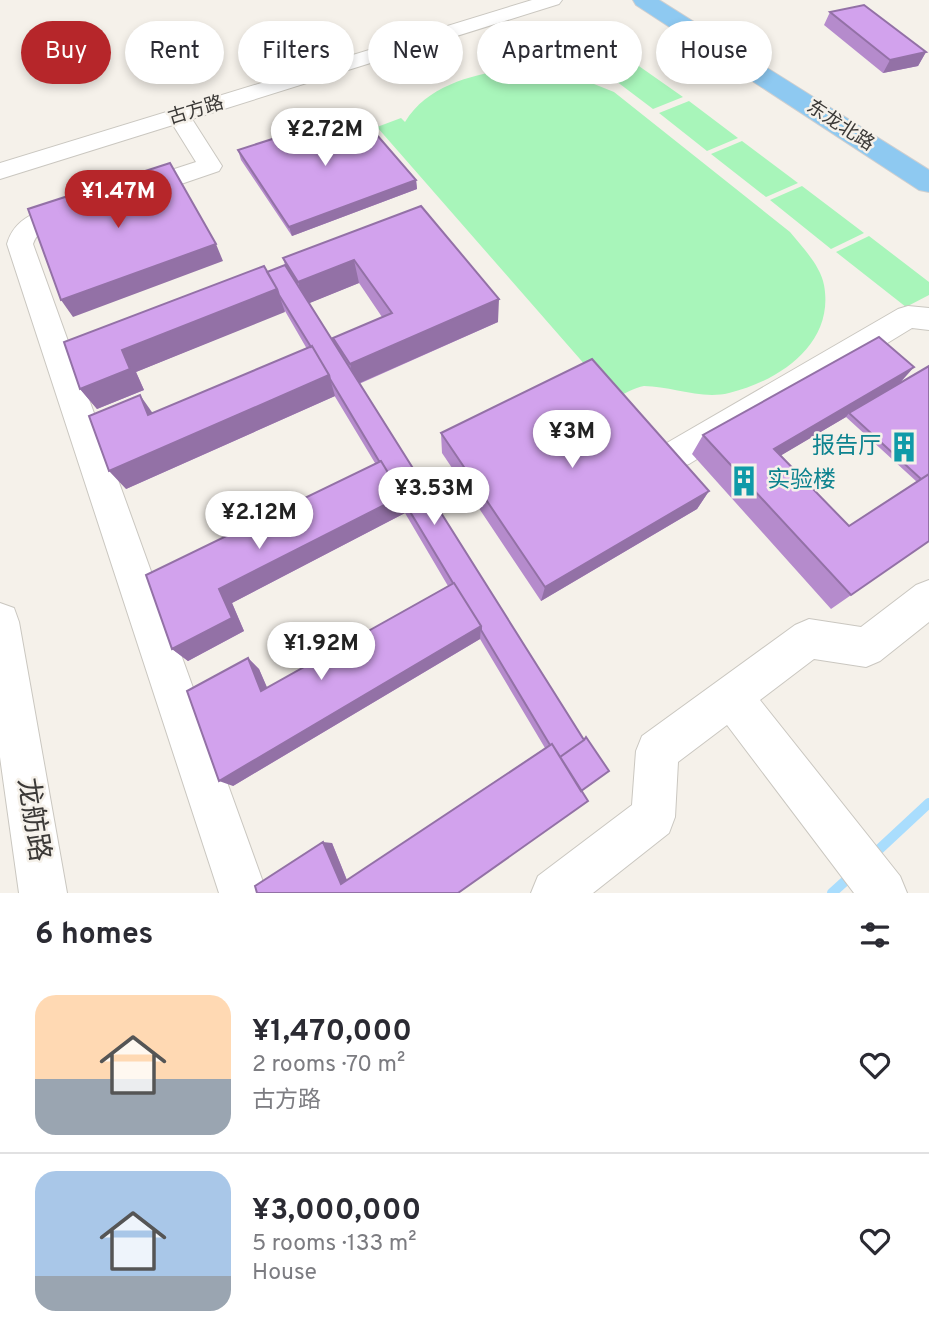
<!DOCTYPE html>
<html lang="en">
<head>
<meta charset="utf-8">
<style>
  body { margin:0; font-family:Overpass,"Noto Sans SC",sans-serif; background:#f7f7f7; color:#2b2b33; height:100vh; display:flex; flex-direction:column; font-size:26px; white-space:nowrap }
  * { box-sizing:border-box; margin:0 }
  p { font-size:23px; color:#7c7c81 }
  .icon { flex:none; width:38px; height:38px; fill:none; stroke:currentColor; stroke-width:2; stroke-linecap:round; stroke-linejoin:round }
  .map { position:relative; height:893px; overflow:hidden }
  .sheet { display:flex; flex-direction:column; background:#fff; flex:1 }
  .sheet>* { flex:none }
  .guide { position:absolute; left:21px; top:21px; width:887px; height:63px; display:flex; gap:14px }
  .price { position:absolute; translate:-50% -60px; padding:0 16px; border-radius:24px; background:#fff; color:#222; font-size:23px; line-height:46px; filter:drop-shadow(0 2px 4px #0008) }
  .price::after { content:''; position:absolute; left:50%; top:42px; width:21px; height:16px; margin-left:-10px; background:inherit; clip-path:polygon(0 0,100% 0,50% 100%) }
  .price.selected { background:#b6262a; color:#fff }
  ul { padding:0; list-style:none }
  li { display:flex; align-items:center; gap:21px; height:175px; padding:0 35px }
  li+li { border-top:2px solid #e1e1e2 }
  li span { display:grid; place-items:center; flex:none; width:196px; height:140px; border-radius:21px; color:#555 }
  li>.icon { margin-inline-start:auto }
  span .icon { width:84px; height:84px; fill:#fffc; stroke-width:1 }
  li b { font-size:30px }
  h2 { display:flex; justify-content:space-between; align-items:center; height:84px; padding:0 35px; font-size:30px }
  .pill { padding:0 24px; border-radius:32px; background:#fff; box-shadow:0 4px 10px #0003; font-size:24px; line-height:63px }
  .pill.selected { background:#b6262a; color:#fff }
  .map>svg:first-child { display:block }
</style>
</head>
<body>
<div class="map">
<svg width="929" height="893" viewBox="0 0 929 893">
  <rect width="100%" height="100%" fill="#f5f1ea"/>
  <path fill="#a8f5ba" d="M 591,32 L 633,62 L 605,73 L 563,42 Z
    M 636,64 L 683,97 L 653,109 L 608,75 Z
    M 507,69 L 534,69 L 564,72 L 614,92 L 790,232 C 803,248 820,265 824,285 C 835,344 779,381 729,393 C 701,400 671,386 644,386 C 635,387 623,395 614,398 L 377,127 L 401,118 L 405,122 C 427,86 469,76 507,69 Z
    M 689,101 L 738,138 L 707,151 L 659,113 Z
    M 742,141 L 798,183 L 766,197 L 711,154 Z
    M 802,186 L 864,233 L 831,249 L 770,200 Z
    M 869,236 L 929,282 L 929,295 L 906,307 L 836,252 Z"/>
  <g fill="none" stroke-linecap="round" stroke-linejoin="round">
    <path stroke="#a9ddfd" stroke-width="10" d="M 873,855 L 929,803
      M 832,893 L 853,874"/>
    <g stroke="#cac7c0" stroke-width="2">
      <path id="minor" d="M 532,0 L 562,0 L 559,4 L 192,119 L 222,166 L 219,171 L 143,197 L 134,199 L 125,197 L 121,191 L 125,185 L 196,162 L 173,125 L 0,179 L 0,163 Z
        M 76,201 L 85,204 L 89,210 L 85,216 C 68,221 39,224 33,244 L 267,893 L 219,893 L 7,244 C 16,212 48,209 76,201 Z
        M 908,306 L 929,308 L 929,330 L 912,328 L 689,464 L 677,468 L 665,464 L 660,454 L 665,444 L 898,309 Z
        M 929,580 L 929,622 L 880,661 L 866,667 L 814,659 L 760,700 L 900,876 L 907,893 L 854,893 L 727,725 L 678,762 L 675,817 L 669,833 L 593,893 L 531,893 L 538,876 L 632,805 L 636,751 L 642,736 L 795,625 L 809,619 L 861,627 L 916,585 Z
        M 0,603 L 14,608 L 19,622 L 67,893 L 19,893 L 0,757 Z"/>
    </g>
    <g stroke="#d0cfcf" stroke-width="2">
      <path id="major" d="M 633,0 L 659,0 L 929,170 L 929,192 L 919,190 L 636,5 Z"/>
    </g>
    <use href="#minor" fill="#fff" fill-rule="evenodd"/>
    <use href="#major" fill="#8ec9f1" fill-rule="evenodd"/>
  </g>
  <path fill="#b58bcc" fill-rule="evenodd" d="M 830,12 L 926,52 L 918,66 L 883,73 L 824,25 Z
    M 238,150 L 416,180 L 417,189 L 292,236 L 241,160 Z
    M 421,206 L 498,322 L 359,384 L 581,791 L 458,893 L 257,893 L 332,843 L 347,880 L 545,748 L 480,639 L 233,786 L 248,658 L 259,669 L 267,688 L 448,586 L 405,513 L 232,603 L 244,631 L 188,661 L 172,649 L 375,463 L 334,395 L 335,396 L 126,489 L 153,413 L 307,349 L 285,311 L 136,372 L 144,390 L 97,409 L 80,389 L 267,272 L 285,265 L 283,258 ZM 359,283 L 382,317 L 333,338 L 335,345 L 309,303 Z
    M 929,366 L 929,541 L 831,609 L 692,454 L 703,435 L 914,367 L 899,384 ZM 846,417 L 917,482 L 849,526 L 781,455 Z
    M 441,433 L 709,491 L 697,509 L 541,601 L 442,453 Z"/>
  <path fill="#9371a6" d="M 926,52 L 918,66 L 883,73 L 890,60 Z
    M 416,180 L 417,189 L 292,236 L 289,227 Z
    M 216,244 L 223,261 L 73,317 L 61,300 Z
    M 354,260 L 359,283 L 305,305 L 298,282 Z
    M 277,289 L 285,312 L 136,372 L 144,390 L 97,409 L 80,389 L 122,350 Z
    M 499,299 L 498,322 L 355,385 L 350,364 Z
    M 914,367 L 895,388 L 849,413 L 846,417 L 760,468 L 774,449 Z
    M 329,375 L 335,396 L 126,489 L 109,471 Z
    M 140,395 L 154,415 L 148,415 Z
    M 709,491 L 697,509 L 541,601 L 545,587 Z
    M 402,496 L 405,513 L 232,603 L 244,631 L 188,661 L 172,649 L 219,589 Z
    M 481,626 L 480,639 L 233,786 L 219,781 Z
    M 248,658 L 259,669 L 273,701 L 261,691 Z
    M 323,842 L 332,843 L 348,883 L 341,884 Z"/>
  <path fill="#d2a2ed" stroke="#9371a6" stroke-width="2" d="M 864,5 L 926,52 L 890,60 L 830,12 Z
    M 357,112 L 416,180 L 289,227 L 238,150 Z
    M 170,163 L 216,244 L 61,300 L 28,209 Z
    M 421,206 L 499,299 L 350,364 L 333,338 L 392,313 L 354,260 L 298,282 L 283,258 Z
    M 285,265 L 584,740 L 560,757 L 552,744 L 550,745 L 481,630 L 481,626 L 454,583 L 453,583 L 403,500 L 402,496 L 381,461 L 379,461 L 330,379 L 329,375 L 312,346 L 311,347 L 279,295 L 277,289 L 267,272 Z
    M 264,266 L 277,289 L 122,350 L 130,369 L 80,389 L 64,342 Z
    M 879,337 L 914,367 L 774,449 L 849,526 L 929,474 L 929,541 L 851,595 L 703,435 Z
    M 312,346 L 329,375 L 109,471 L 89,416 L 140,395 L 148,415 Z
    M 592,359 L 709,491 L 545,587 L 441,433 Z
    M 929,366 L 929,474 L 921,479 L 849,413 Z
    M 381,461 L 402,496 L 219,589 L 232,618 L 172,649 L 146,575 Z
    M 454,583 L 481,626 L 219,781 L 187,691 L 248,658 L 261,691 Z
    M 586,737 L 609,771 L 581,791 L 560,757 L 584,740 Z
    M 552,744 L 588,801 L 458,893 L 257,893 L 255,886 L 323,842 L 341,884 Z"/>
  <defs>
    <g id="building-bare" transform="scale(2.415)"><path d="M-4-6H4V6H1V3H-1V6H-4ZM-2.5-4.3h1.7v1.8h-1.7ZM.8-4.3h1.7v1.8H.8ZM-2.5-1h1.7V.8h-1.7ZM.8-1h1.7V.8H.8Z" fill="#0f9aa8" stroke="#f5f1ea" stroke-width="2.5" paint-order="stroke"/></g>
  </defs>
  <g fill-rule="evenodd">
    <use href="#building-bare" x="904" y="447"/>
    <use href="#building-bare" x="744" y="481"/>
  </g>
  <g text-anchor="middle" dominant-baseline="central" stroke-width="5" stroke-linejoin="round" paint-order="stroke">
    <g font-size="19" fill="#3b3937" stroke="#f5f1ea">
      <text transform="translate(196 111) rotate(-17)">古方路</text>
      <text transform="translate(840 126) rotate(33)">东龙北路</text>
    </g>
    <g font-size="23" fill="#0d838f" stroke="#f5f1ea" text-anchor="end">
      <text x="881" y="447">报告厅</text>
      <text x="767" y="481" text-anchor="start">实验楼</text>
    </g>
    <g font-size="28" fill="#3b3937" stroke="#f5f1ea">
      <text transform="translate(32 820) rotate(81)">龙舫路</text>
    </g>
  </g>
</svg>
<b class="price" style="left:325px;top:168px">¥2.72M</b>
<b class="price selected" style="left:118px;top:230px">¥1.47M</b>
<b class="price" style="left:572px;top:470px">¥3M</b>
<b class="price" style="left:434px;top:527px">¥3.53M</b>
<b class="price" style="left:259px;top:551px">¥2.12M</b>
<b class="price" style="left:321px;top:682px">¥1.92M</b>
<div class="guide">
<a class="pill selected">Buy</a>
<a class="pill">Rent</a>
<a class="pill">Filters</a>
<a class="pill">New</a>
<a class="pill">Apartment</a>
<a class="pill">House</a>
</div>
</div>
<section class="sheet">
<h2>6 homes<svg class="icon" aria-label="filters" viewBox="0 0 24 24"><path d="M4 7h16M4 17h16"/><circle cx="9" cy="7" r="2"/><circle cx="15" cy="17" r="2"/></svg></h2>
<ul>
<li><span style="background:linear-gradient(#ffd9b3 60%,#9aa5b1 0)"><svg class="icon" aria-label="home" viewBox="0 0 24 24"><path d="M3 11l9-7 9 7M6 9v11h12V9"/></svg></span><div><b>¥1,470,000</b><p>2 rooms · 70 m²</p><p>古方路</p></div><svg class="icon" aria-label="heart" viewBox="0 0 24 24"><path d="M12 20l-8-8c-3-5 5-10 8-4 3-6 11-1 8 4z"/></svg></li>
<li><span style="background:linear-gradient(#a9c7e8 75%,#9aa5b1 0)"><svg class="icon" aria-label="home" viewBox="0 0 24 24"><path d="M3 11l9-7 9 7M6 9v11h12V9"/></svg></span><div><b>¥3,000,000</b><p>5 rooms · 133 m²</p><p>House</p></div><svg class="icon" aria-label="heart" viewBox="0 0 24 24"><path d="M12 20l-8-8c-3-5 5-10 8-4 3-6 11-1 8 4z"/></svg></li>
</ul>
</section>
</body>
</html>
